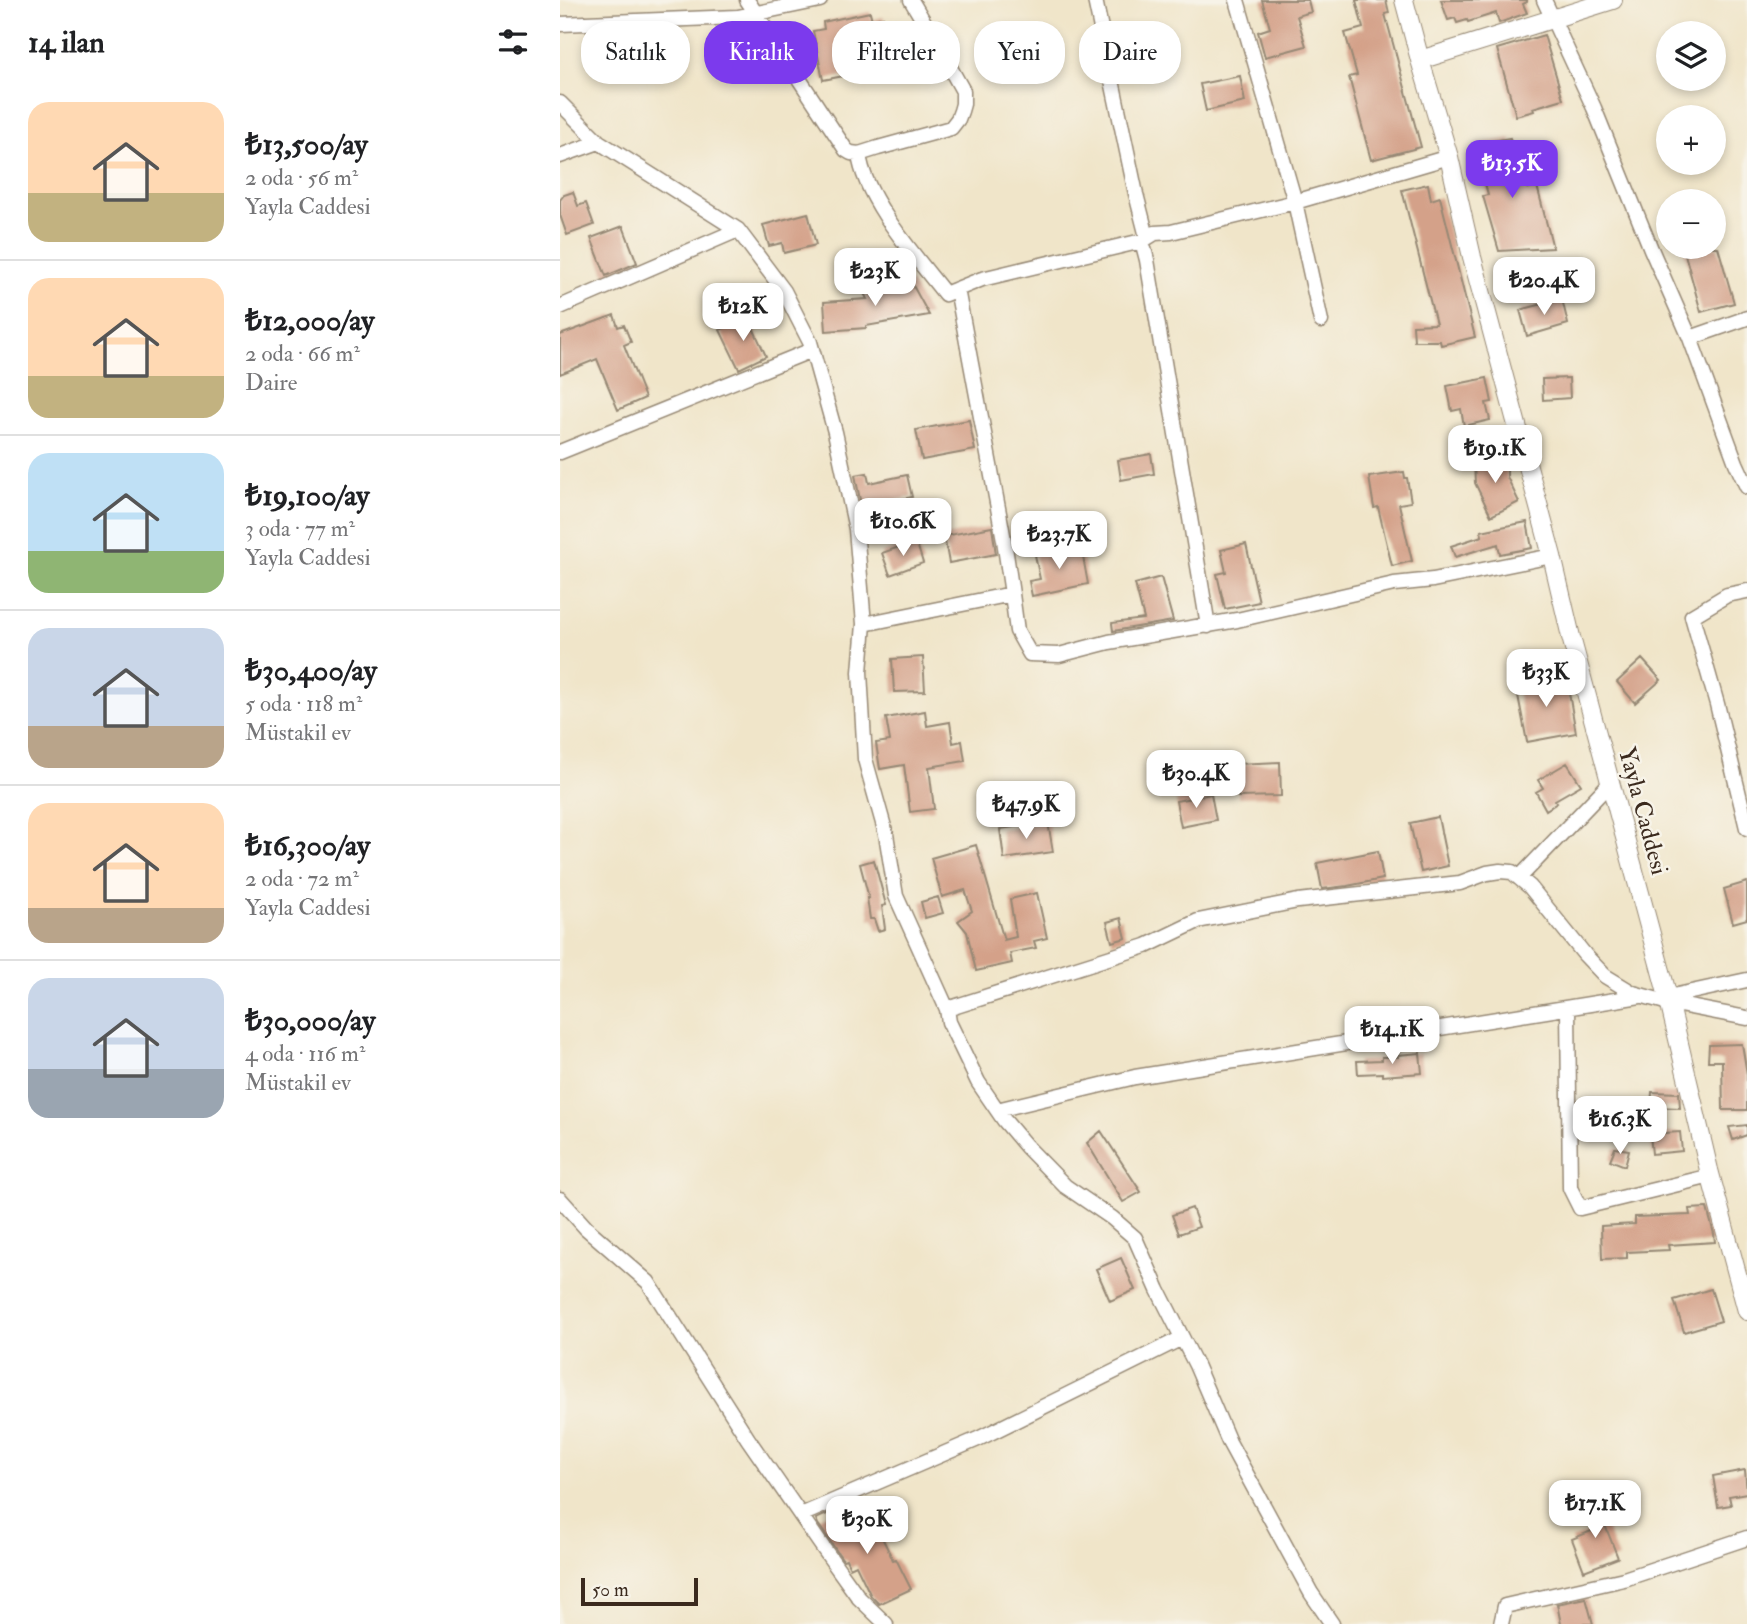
<!DOCTYPE html>
<html lang="tr">
<head>
<meta charset="utf-8">
<style>
  body { margin:0; font-family:"IM FELL Double Pica",serif; background:#f2f2f2; color:#202124; height:100vh; display:flex; flex-direction:column; font-size:26px; white-space:nowrap }
  * { box-sizing:border-box; margin:0 }
  p { font-size:23px; color:#757577 }
  .icon { flex:none; width:38px; height:38px; fill:none; stroke:currentColor; stroke-width:2; stroke-linecap:round; stroke-linejoin:round }
  .map { position:relative; flex:1; overflow:hidden }
  .details { display:flex; flex-direction:column; background:#fff; width:560px }
  .details>* { flex:none }
  .guide { position:absolute; left:21px; top:21px; width:665px; height:63px; display:flex; gap:14px }
  .fabs { position:absolute; left:1096px; top:21px; display:grid; gap:14px }
  .fabs a { display:grid; place-items:center; width:70px; height:70px; border-radius:50%; background:#fff; box-shadow:0 4px 10px #0003; font-size:35px }
  .scale { position:absolute; left:21px; bottom:18px; width:117px; box-sizing:border-box; padding-left:7px; border:4px solid #3b2a1e; border-top:0; font-size:19px; line-height:24px; white-space:nowrap; color:#3b2a1e; -webkit-text-stroke:5px #f7f3e8; paint-order:stroke }
  .price { position:absolute; translate:-50% -60px; padding:0 16px; border-radius:14px; background:#fff; color:#222; font-size:23px; line-height:46px; filter:drop-shadow(0 2px 4px #0008) }
  .price::after { content:''; position:absolute; left:50%; top:42px; width:21px; height:16px; margin-left:-10px; background:inherit; clip-path:polygon(0 0,100% 0,50% 100%) }
  .price.current { background:#7c3aed; color:#fff }
  ul { padding:0; list-style:none }
  li { display:flex; align-items:center; gap:21px; height:175px; padding:0 28px }
  li+li { border-top:2px solid #e0e0e0 }
  li span { display:grid; place-items:center; flex:none; width:196px; height:140px; border-radius:21px; color:#555 }
  li>.icon { margin-inline-start:auto }
  span .icon { width:84px; height:84px; fill:#fffc; stroke-width:1 }
  li b { font-size:30px }
  h2 { display:flex; justify-content:space-between; align-items:center; height:84px; padding:0 28px; font-size:30px }
  .pill { padding:0 24px; border-radius:28px; background:#fff; box-shadow:0 4px 10px #0003; font-size:24px; line-height:63px }
  .pill.current { background:#7c3aed; color:#fff }
  main { display:flex; flex:1; min-height:0 }
  .map>svg:first-child { display:block }
</style>
</head>
<body>
<main>
<section class="details">
<h2>14 ilan<svg class="icon" aria-label="filters" viewBox="0 0 24 24"><path d="M4 7h16M4 17h16"/><circle cx="9" cy="7" r="2"/><circle cx="15" cy="17" r="2"/></svg></h2>
<ul>
<li><span style="background:linear-gradient(#ffd9b3 65%,#c2b280 0)"><svg class="icon" aria-label="home" viewBox="0 0 24 24"><path d="M3 11l9-7 9 7M6 9v11h12V9"/></svg></span><div><b>₺13,500/ay</b><p>2 oda · 56 m²</p><p>Yayla Caddesi</p></div></li>
<li><span style="background:linear-gradient(#ffd9b3 70%,#c2b280 0)"><svg class="icon" aria-label="home" viewBox="0 0 24 24"><path d="M3 11l9-7 9 7M6 9v11h12V9"/></svg></span><div><b>₺12,000/ay</b><p>2 oda · 66 m²</p><p>Daire</p></div></li>
<li><span style="background:linear-gradient(#bfe0f5 70%,#8fb573 0)"><svg class="icon" aria-label="home" viewBox="0 0 24 24"><path d="M3 11l9-7 9 7M6 9v11h12V9"/></svg></span><div><b>₺19,100/ay</b><p>3 oda · 77 m²</p><p>Yayla Caddesi</p></div></li>
<li><span style="background:linear-gradient(#c9d6e8 70%,#b9a48a 0)"><svg class="icon" aria-label="home" viewBox="0 0 24 24"><path d="M3 11l9-7 9 7M6 9v11h12V9"/></svg></span><div><b>₺30,400/ay</b><p>5 oda · 118 m²</p><p>Müstakil ev</p></div></li>
<li><span style="background:linear-gradient(#ffd9b3 75%,#b9a48a 0)"><svg class="icon" aria-label="home" viewBox="0 0 24 24"><path d="M3 11l9-7 9 7M6 9v11h12V9"/></svg></span><div><b>₺16,300/ay</b><p>2 oda · 72 m²</p><p>Yayla Caddesi</p></div></li>
<li><span style="background:linear-gradient(#c9d6e8 65%,#9aa5b1 0)"><svg class="icon" aria-label="home" viewBox="0 0 24 24"><path d="M3 11l9-7 9 7M6 9v11h12V9"/></svg></span><div><b>₺30,000/ay</b><p>4 oda · 116 m²</p><p>Müstakil ev</p></div></li>
</ul>
</section>
<div class="map">
<svg width="1187" height="1624" viewBox="0 0 1187 1624">
  <rect width="100%" height="100%" fill="#f7f3e8"/>
  <filter id="ink" filterUnits="userSpaceOnUse"><feTurbulence type="fractalNoise" baseFrequency=".0143" numOctaves="2"/><feDisplacementMap in="SourceGraphic" scale="14" xChannelSelector="R" yChannelSelector="G"/><feConvolveMatrix kernelMatrix="1 2 1 2 8 2 1 2 1" color-interpolation-filters="sRGB"/></filter>
  <filter id="wash" filterUnits="userSpaceOnUse"><feTurbulence type="fractalNoise" baseFrequency=".00686" numOctaves="4" result="noise"/><feDisplacementMap in="SourceGraphic" scale="28" xChannelSelector="R" yChannelSelector="G"/><feGaussianBlur stdDeviation="1.57" result="paint"/><feColorMatrix in="noise" values="0 0 0 0 0 0 0 0 0 0 0 0 0 0 0 0 0 1.4 0 .05"/><feComposite in="paint" operator="in"/></filter>
  <g filter="url(#wash)">
    <rect width="100%" height="100%" fill="#f0e5c9"/>
    <g id="blocks">
      <path fill="#d4a189" d="M 702,0 L 748,0 L 751,12 L 737,16 L 746,46 L 705,57 L 698,32 L 710,28 Z
        M 796,0 L 826,0 L 829,13 L 825,14 L 861,147 L 811,160 L 789,77 L 797,75 L 785,33 L 803,28 Z
        M 881,0 L 967,0 L 967,2 L 963,4 L 967,13 L 939,23 L 936,13 L 908,22 L 907,20 L 897,23 L 895,18 L 888,20 Z
        M 310,12 L 312,20 L 323,17 L 328,37 L 314,40 L 316,49 L 299,53 L 304,72 L 263,80 L 253,31 L 264,29 L 263,22 Z
        M 984,35 L 1003,99 L 973,108 L 974,111 L 956,116 L 937,49 Z
        M 680,76 L 685,102 L 646,111 L 640,84 Z
        M 950,138 L 968,188 L 977,186 L 993,248 L 939,251 L 923,196 L 928,195 L 915,144 Z
        M 868,184 L 871,200 L 880,197 L 915,337 L 881,345 L 880,341 L 854,341 L 853,325 L 876,324 L 842,190 Z
        M 13,192 L 18,206 L 26,203 L 34,225 L 7,235 L 0,215 L 0,200 L 4,195 Z
        M 248,213 L 256,245 L 224,253 L 222,243 L 209,246 L 203,225 Z
        M 63,226 L 77,263 L 46,276 L 31,238 Z
        M 1123,247 L 1158,247 L 1174,303 L 1141,312 Z
        M 351,282 L 369,315 L 306,326 L 306,328 L 266,331 L 264,302 L 307,299 L 303,291 Z
        M 1002,299 L 1008,324 L 967,336 L 960,310 Z
        M 54,315 L 58,327 L 64,325 L 71,342 L 64,345 L 85,398 L 58,410 L 37,359 L 0,374 L 0,335 Z
        M 188,317 L 206,356 L 179,369 L 160,330 Z
        M 927,378 L 932,402 L 926,403 L 930,420 L 904,426 L 901,409 L 892,411 L 887,386 Z
        M 1009,378 L 1010,398 L 983,400 L 982,379 Z
        M 409,420 L 415,450 L 362,460 L 356,430 Z
        M 591,454 L 594,474 L 561,480 L 558,460 Z
        M 947,459 L 947,477 L 959,502 L 931,516 L 915,483 L 914,461 Z
        M 844,472 L 845,478 L 847,478 L 851,502 L 839,504 L 852,561 L 832,566 L 818,507 L 814,508 L 809,477 Z
        M 307,473 L 309,483 L 347,475 L 352,497 L 313,505 L 314,508 L 302,510 L 295,475 Z
        M 967,522 L 972,548 L 940,554 L 938,544 L 895,557 L 891,546 L 922,536 L 921,531 Z
        M 432,527 L 436,554 L 389,563 L 384,536 Z
        M 356,541 L 363,563 L 330,575 L 322,553 Z
        M 686,544 L 699,602 L 665,609 L 657,574 L 666,572 L 661,550 Z
        M 521,546 L 528,584 L 472,596 L 469,581 L 480,579 L 475,555 Z
        M 601,577 L 613,621 L 553,631 L 552,623 L 584,619 L 575,584 Z
        M 363,657 L 365,691 L 334,692 L 332,659 Z
        M 1082,659 L 1101,680 L 1075,703 L 1057,682 Z
        M 1006,676 L 1016,733 L 967,742 L 956,685 Z
        M 365,711 L 367,726 L 390,722 L 393,743 L 402,741 L 405,761 L 369,767 L 374,809 L 350,812 L 344,765 L 320,769 L 316,743 L 330,741 L 326,718 Z
        M 720,762 L 721,796 L 678,797 L 677,764 Z
        M 1007,763 L 1021,785 L 995,800 L 997,803 L 986,810 L 976,792 L 983,788 L 978,780 Z
        M 651,794 L 656,820 L 621,827 L 616,801 Z
        M 878,817 L 888,866 L 861,872 L 850,823 Z
        M 488,822 L 493,852 L 444,859 L 440,829 Z
        M 416,845 L 444,940 L 456,937 L 450,899 L 477,893 L 487,938 L 474,941 L 476,948 L 450,953 L 452,963 L 416,971 L 407,932 L 398,921 L 412,911 L 405,890 L 382,897 L 371,858 Z
        M 818,851 L 823,879 L 787,886 L 762,889 L 757,863 Z
        M 314,860 L 326,905 L 322,906 L 325,929 L 318,931 L 314,919 L 310,919 L 307,898 L 309,898 L 300,864 Z
        M 1187,882 L 1187,919 L 1173,923 L 1164,889 Z
        M 378,897 L 383,913 L 365,918 L 361,902 Z
        M 561,918 L 566,938 L 552,942 L 547,922 Z
        M 1182,1044 L 1187,1074 L 1187,1110 L 1163,1110 L 1162,1061 L 1148,1061 L 1149,1045 Z
        M 860,1053 L 862,1073 L 822,1076 L 822,1073 L 798,1074 L 797,1061 L 822,1060 L 822,1057 L 838,1057 L 838,1055 Z
        M 1092,1092 L 1119,1093 L 1120,1108 L 1091,1107 Z
        M 1187,1125 L 1187,1135 L 1173,1140 L 1169,1127 Z
        M 541,1131 L 581,1192 L 563,1202 L 527,1143 Z
        M 1120,1132 L 1122,1151 L 1092,1154 L 1090,1134 Z
        M 1055,1148 L 1069,1150 L 1065,1166 L 1050,1160 Z
        M 632,1208 L 639,1227 L 619,1234 L 612,1215 Z
        M 1147,1208 L 1154,1234 L 1155,1242 L 1108,1245 L 1109,1250 L 1067,1252 L 1067,1258 L 1042,1259 L 1041,1226 L 1075,1224 L 1075,1217 L 1130,1215 L 1129,1209 Z
        M 561,1258 L 575,1290 L 550,1301 L 536,1269 Z
        M 1151,1289 L 1161,1321 L 1124,1332 L 1114,1300 Z
        M 1185,1470 L 1187,1493 L 1169,1496 L 1171,1505 L 1158,1507 L 1153,1476 Z
        M 1033,1495 L 1058,1558 L 1024,1571 L 1012,1539 L 1034,1530 L 1023,1499 Z
        M 269,1513 L 277,1529 L 310,1513 L 333,1560 L 336,1559 L 351,1589 L 319,1604 L 311,1596 L 296,1565 L 290,1568 L 286,1559 L 283,1560 L 258,1524 L 256,1519 Z
        M 1026,1598 L 1033,1624 L 1001,1624 L 997,1604 Z"/>
    </g>
  </g>
  <g filter="url(#ink)">
    <use href="#blocks" fill-opacity="0" stroke="#968874" stroke-width="2"/>
    <g fill="none" stroke-linecap="round" stroke-linejoin="round">
      <g stroke="#968874" stroke-width="17">
        <path id="minor" d="M 187,0 L 286,150 L 291,153 L 299,154 L 318,148 L 391,128 L 398,119 L 401,111 L 403,104 L 403,91 L 374,39 L 351,0
          M 535,0 L 576,194 L 587,237
          M 677,0 L 735,202 L 761,321
          M 984,0 L 1034,108 L 1091,249 L 1130,338 L 1176,463 L 1187,487
          M 0,24 L 178,17 L 260,0
          M 0,103 L 39,142 L 178,230 L 224,291 L 250,342 L 275,432 L 296,529 L 304,624 L 300,672 L 305,759 L 326,834 L 336,896 L 387,1009 L 389,1022 L 418,1082 L 444,1120 L 466,1146 L 505,1186 L 552,1218 L 575,1238 L 598,1290 L 636,1365 L 669,1442 L 751,1593 L 772,1624
          M 299,154 C 304,199 357,258 385,294 L 422,279 L 582,241
          M 0,156 L 39,142
          M 0,307 L 178,230
          M 1130,338 L 1187,318
          M 0,452 L 252,350
          M 1187,591 L 1167,595 L 1132,616 L 1157,704 L 1187,828
          M 452,594 L 457,631 L 470,654 L 499,655 L 549,642 L 677,620 L 834,584 L 873,580 L 992,556
          M 304,624 L 452,594 L 444,540 L 397,289
          M 648,626 L 587,260 L 582,241 L 595,233 L 611,232 L 735,202 L 889,157
          M 959,878 L 1050,783
          M 1108,997 L 1187,980
          M 1008,1008 L 1010,1188 L 1020,1208 L 1151,1176
          M 387,1009 L 586,946 L 638,921 L 738,901 L 900,883 L 927,873 L 940,871 L 952,872 L 970,887 L 1025,955 L 1045,976 L 1073,993 L 1109,1003 L 1187,1018
          M 437,1110 L 575,1077 L 1080,996
          M 0,1199 L 26,1228 L 88,1282 L 188,1439 L 266,1552 L 299,1598 L 326,1624
          M 241,1515 L 418,1439 L 622,1338
          M 941,1624 L 945,1606 L 1064,1579 L 1187,1538"/>
      </g>
      <g stroke="#968874" stroke-width="20">
        <path id="tertiary" d="M 844,0 L 860,60 L 889,157 L 912,257 L 992,556 L 1011,637 L 1108,997 L 1149,1170 L 1187,1311
          M 860,60 L 1053,0"/>
      </g>
      <use href="#minor" stroke="#fff" stroke-width="14"/>
      <use href="#tertiary" stroke="#fff" stroke-width="18"/>
    </g>
  </g>
  <g text-anchor="middle" dominant-baseline="central" stroke-width="5" stroke-linejoin="round" paint-order="stroke">
    <g font-size="24" fill="#3b2a1e" stroke="#f7f3e8">
      <text transform="translate(1083 811) rotate(75)">Yayla Caddesi</text>
    </g>
  </g>
</svg>
<div class="fabs">
<a><svg class="icon" aria-label="layers" viewBox="0 0 24 24"><path d="M12 4l9 5-9 5-9-5zM3 14l9 5 9-5"/></svg></a>
<a>+</a>
<a>−</a>
</div>
<div class="scale">50 m</div>
<b class="price current" style="left:952px;top:200px">₺13.5K</b>
<b class="price" style="left:315px;top:308px">₺23K</b>
<b class="price" style="left:984px;top:317px">₺20.4K</b>
<b class="price" style="left:183px;top:343px">₺12K</b>
<b class="price" style="left:935px;top:485px">₺19.1K</b>
<b class="price" style="left:343px;top:558px">₺10.6K</b>
<b class="price" style="left:499px;top:571px">₺23.7K</b>
<b class="price" style="left:986px;top:709px">₺33K</b>
<b class="price" style="left:636px;top:810px">₺30.4K</b>
<b class="price" style="left:466px;top:841px">₺47.9K</b>
<b class="price" style="left:832px;top:1066px">₺14.1K</b>
<b class="price" style="left:1060px;top:1156px">₺16.3K</b>
<b class="price" style="left:1035px;top:1540px">₺17.1K</b>
<b class="price" style="left:307px;top:1556px">₺30K</b>
<div class="guide">
<a class="pill">Satılık</a>
<a class="pill current">Kiralık</a>
<a class="pill">Filtreler</a>
<a class="pill">Yeni</a>
<a class="pill">Daire</a>
</div>
</div>
</main>
</body>
</html>
